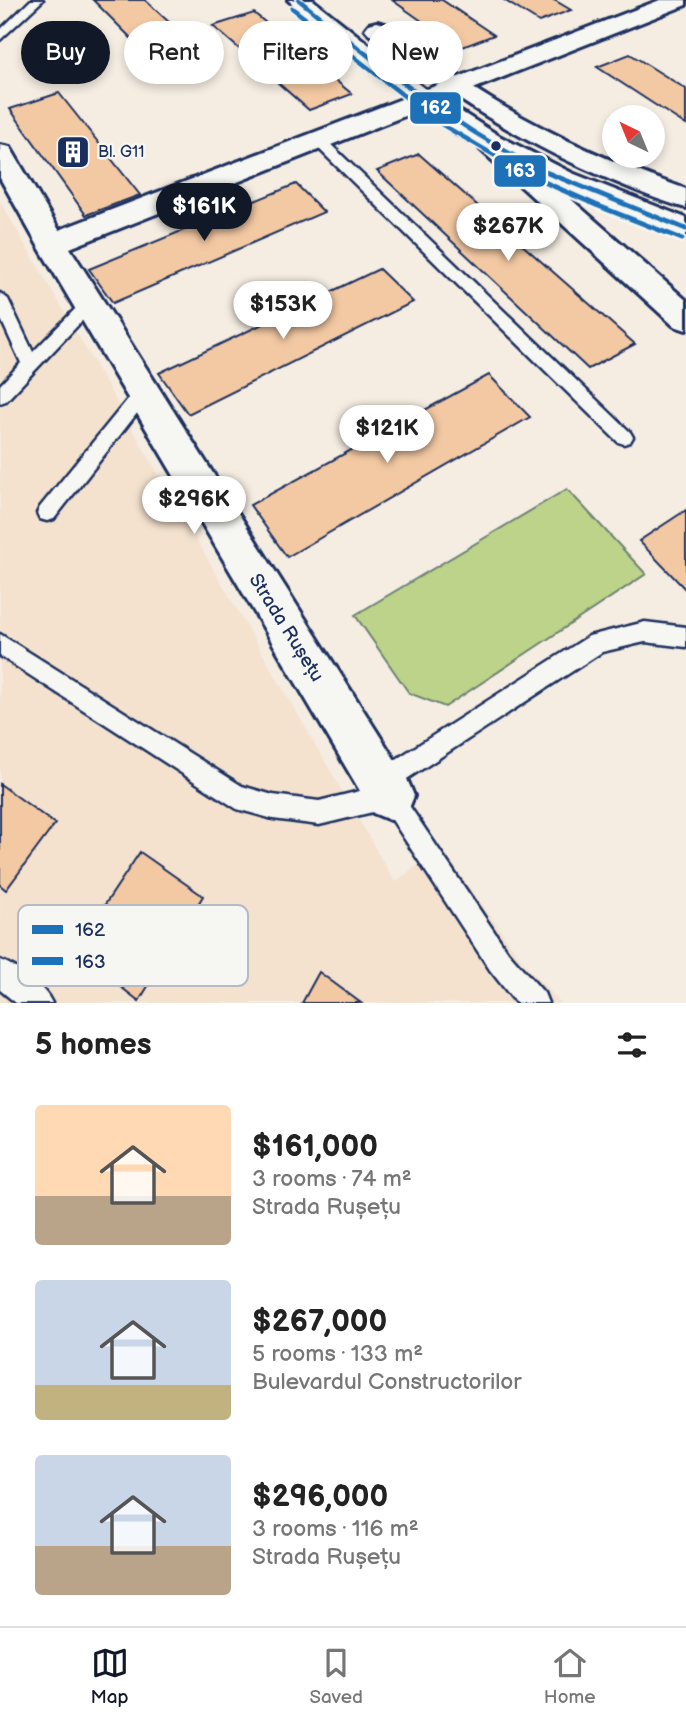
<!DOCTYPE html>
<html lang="en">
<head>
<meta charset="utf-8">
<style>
  body { margin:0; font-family:"Balsamiq Sans",sans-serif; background:#f2f2f2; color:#222; height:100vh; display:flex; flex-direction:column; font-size:26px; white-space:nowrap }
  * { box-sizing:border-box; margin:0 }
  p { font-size:23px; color:#767676 }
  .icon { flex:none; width:38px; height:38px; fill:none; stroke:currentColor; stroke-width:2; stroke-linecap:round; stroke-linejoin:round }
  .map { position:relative; height:1003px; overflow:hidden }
  .panel { display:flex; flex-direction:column; background:#fff; flex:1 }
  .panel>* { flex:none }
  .top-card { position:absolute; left:21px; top:21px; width:644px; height:63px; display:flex; gap:14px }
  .needle { width:46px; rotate:317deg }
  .controls { position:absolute; left:602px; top:105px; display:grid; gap:14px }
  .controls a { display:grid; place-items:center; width:63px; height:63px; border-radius:50%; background:#fff; box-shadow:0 4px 10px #0003; font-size:35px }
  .price { position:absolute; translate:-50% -60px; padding:0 16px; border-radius:24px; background:#fff; color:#222; font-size:23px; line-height:46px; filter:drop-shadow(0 2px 4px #0008) }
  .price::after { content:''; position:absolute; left:50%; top:42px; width:21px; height:16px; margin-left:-10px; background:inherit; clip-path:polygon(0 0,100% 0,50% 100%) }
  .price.selected { background:#111827; color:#fff }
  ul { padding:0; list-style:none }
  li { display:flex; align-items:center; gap:21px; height:175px; padding:0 35px }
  li span { display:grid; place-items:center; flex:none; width:196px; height:140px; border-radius:7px; color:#555 }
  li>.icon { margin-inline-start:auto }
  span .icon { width:84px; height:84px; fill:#fffc; stroke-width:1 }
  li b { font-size:30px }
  h2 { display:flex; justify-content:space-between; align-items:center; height:84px; padding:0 35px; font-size:30px }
  .tag { padding:0 24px; border-radius:32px; background:#fff; box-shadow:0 4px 10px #0003; font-size:24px; line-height:63px }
  .tag.selected { background:#111827; color:#fff }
  .dock { display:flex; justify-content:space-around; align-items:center; height:98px; border-top:2px solid #e0e0e0; background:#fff; font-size:19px; color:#767676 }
  .dock a { display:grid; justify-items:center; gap:4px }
  .dock .selected { color:#111827 }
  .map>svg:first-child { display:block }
</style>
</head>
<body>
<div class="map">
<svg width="686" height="1003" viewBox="0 0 686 1003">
  <rect width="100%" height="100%" fill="#f5ede2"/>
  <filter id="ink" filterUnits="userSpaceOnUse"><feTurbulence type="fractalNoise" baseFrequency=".0143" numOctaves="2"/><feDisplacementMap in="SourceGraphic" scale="14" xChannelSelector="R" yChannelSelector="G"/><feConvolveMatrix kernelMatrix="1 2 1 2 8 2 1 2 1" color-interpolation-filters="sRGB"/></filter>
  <g filter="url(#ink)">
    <path fill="#f4e2cf" d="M 0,201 L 395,882 L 441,848 L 527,967 L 561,1003 L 0,1003 Z"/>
    <path fill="#bcd389" stroke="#6c8174" stroke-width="2" d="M 567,489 L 646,574 L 445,707 L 409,693 L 355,615 Z"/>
    <path fill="#f3c9a3" stroke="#1b2f5e" stroke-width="2" d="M 93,0 L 145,0 L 183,35 L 142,49 Z
      M 392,0 L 442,0 L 494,35 L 460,48 Z
      M 504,0 L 554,0 L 571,10 L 539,22 Z
      M 254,13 L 352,94 L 309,110 L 213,26 Z
      M 630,54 L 686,89 L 686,125 L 597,67 Z
      M 59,93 L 140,195 L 86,215 L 10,109 Z
      M 419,154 L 635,344 L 588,369 L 377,171 Z
      M 296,184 L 324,212 L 113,303 L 89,269 Z
      M 379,269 L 413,302 L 188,414 L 159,373 Z
      M 489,375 L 530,417 L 287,557 L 250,505 Z
      M 686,510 L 686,590 L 639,541 Z
      M 0,784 L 55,824 L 6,890 L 0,885 Z
      M 140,852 L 203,896 L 139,1001 L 74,951 Z
      M 319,972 L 361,1003 L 302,1003 Z"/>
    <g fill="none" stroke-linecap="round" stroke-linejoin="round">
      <g stroke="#1b2f5e" stroke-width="5">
        <path id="lane" d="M 31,0 L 43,0 L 0,40 L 0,30 Z
          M 318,136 L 323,137 L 630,432 L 633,437 L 630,442 L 624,444 L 618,442 L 313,143 L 311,140 Z
          M 0,293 L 8,299 L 33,352 L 83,301 L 89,299 L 97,305 L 6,401 L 0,403 L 0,385 L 21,363 L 0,317 Z
          M 143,386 L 149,388 L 152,393 L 149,398 L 54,519 L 47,521 L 40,519 L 37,513 L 40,507 L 137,388 Z
          M 645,622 L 686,627 L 686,647 L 645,642 L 602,652 L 396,786 L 508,952 L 544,993 L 548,1003 L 516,1003 L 490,970 L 385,809 L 319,825 L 273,819 L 237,809 L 0,656 L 0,634 L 242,786 L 273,795 L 319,801 L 372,788 L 369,782 L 373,774 L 589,636 Z
          M 0,960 C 18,967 44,985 52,1003 L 16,1003 L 0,990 Z"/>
      </g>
      <g stroke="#1b2f5e" stroke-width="6">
        <path id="street" d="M 660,0 L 686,0 L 686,5 L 70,248 L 407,779 L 414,796 L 407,813 L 390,820 L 373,813 L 37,244 L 0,178 L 0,145 L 10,147 L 59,230 Z
          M 490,135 L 500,137 L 686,300 L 686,330 L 674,326 L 480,149 L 477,143 L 480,137 Z"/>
      </g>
      <g stroke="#1b2f5e" stroke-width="6">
        <path id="secondary" d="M 288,0 L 313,0 L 425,89 L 501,137 L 572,173 L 686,218 L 686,239 L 552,185 L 456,134 L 384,81 Z
          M 377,22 L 385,24 C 420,50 454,77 491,99 C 552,136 618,165 686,189 L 686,208 C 660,201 635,190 611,180 C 517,141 449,95 369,34 L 365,29 L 369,24 Z"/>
      </g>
      <use href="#lane" fill="#f6f6f2" fill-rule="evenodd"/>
      <use href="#street" fill="#f6f6f2" fill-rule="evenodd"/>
      <use href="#secondary" fill="#f6f6f2" fill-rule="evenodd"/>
      <g stroke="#f6f6f2" stroke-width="8">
        <path id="bus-1-far1" d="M 299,0 C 379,65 457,131 552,175"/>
      </g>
      <g stroke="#f6f6f2" stroke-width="10">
        <path id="bus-1" d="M 548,173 L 686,229"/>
      </g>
      <g stroke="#f6f6f2" stroke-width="8">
        <path id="bus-2-far1" d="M 292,8 L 436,121 L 528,175"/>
      </g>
      <g stroke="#f6f6f2" stroke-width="10">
        <path id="bus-2" d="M 524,173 L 596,205 L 682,239"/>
      </g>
      <use href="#bus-1-far1" stroke="#1d71b8" stroke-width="4.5"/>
      <use href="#bus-1" stroke="#1d71b8" stroke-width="5"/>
      <use href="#bus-2-far1" stroke="#1d71b8" stroke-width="4.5"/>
      <use href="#bus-2" stroke="#1d71b8" stroke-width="5"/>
    </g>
  </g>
  <defs>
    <g id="building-square" transform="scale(1.75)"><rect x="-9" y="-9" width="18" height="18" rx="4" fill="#1b2f5e" stroke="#f6f6f2"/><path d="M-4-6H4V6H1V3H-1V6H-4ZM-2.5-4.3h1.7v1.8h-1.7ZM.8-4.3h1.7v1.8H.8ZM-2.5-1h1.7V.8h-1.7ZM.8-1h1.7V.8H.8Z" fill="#fff"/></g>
  </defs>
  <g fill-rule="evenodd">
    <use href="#building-square" x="73" y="152"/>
  </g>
  <circle fill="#1b2f5e" stroke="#f6f6f2" stroke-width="2.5" cx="496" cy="146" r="6"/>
  <g text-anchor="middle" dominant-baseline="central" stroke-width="5" stroke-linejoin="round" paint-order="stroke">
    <g font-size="16" fill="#1b2f5e" stroke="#f6f6f2" text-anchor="start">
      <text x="98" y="152">Bl. G11</text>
    </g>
    <g font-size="19" fill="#1b2f5e" stroke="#f6f6f2">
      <text transform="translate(286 628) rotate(58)">Strada Rușețu</text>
    </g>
  </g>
  <rect x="18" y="905" width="230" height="81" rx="10" fill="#f6f6f2" stroke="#b4bac6" stroke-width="2"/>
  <rect x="32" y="925" width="31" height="9" fill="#1d71b8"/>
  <rect x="32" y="957" width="31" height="8" fill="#1d71b8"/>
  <g font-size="19" fill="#1b2f5e">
    <text x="75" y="936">162</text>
    <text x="75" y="968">163</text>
  </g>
  <g stroke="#f6f6f2" stroke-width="2.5">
    <rect x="409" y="91" width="53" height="34" rx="7" fill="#1d71b8"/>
    <rect x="493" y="154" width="54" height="34" rx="7" fill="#1d71b8"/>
  </g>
  <g font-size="19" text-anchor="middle" font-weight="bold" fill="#fff">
    <text x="436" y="114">162</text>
    <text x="520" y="177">163</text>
  </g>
</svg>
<div class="controls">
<a><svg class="needle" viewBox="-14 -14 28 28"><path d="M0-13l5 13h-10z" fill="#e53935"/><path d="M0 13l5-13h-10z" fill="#767676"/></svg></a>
</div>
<b class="price selected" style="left:204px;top:243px">$161K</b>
<b class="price" style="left:508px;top:263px">$267K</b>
<b class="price" style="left:283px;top:341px">$153K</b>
<b class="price" style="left:387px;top:465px">$121K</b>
<b class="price" style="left:194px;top:536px">$296K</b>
<div class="top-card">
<a class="tag selected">Buy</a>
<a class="tag">Rent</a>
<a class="tag">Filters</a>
<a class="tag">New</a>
</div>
</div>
<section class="panel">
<h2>5 homes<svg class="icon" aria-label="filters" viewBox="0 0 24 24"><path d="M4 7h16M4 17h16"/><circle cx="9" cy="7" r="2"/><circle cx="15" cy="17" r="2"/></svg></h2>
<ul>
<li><span style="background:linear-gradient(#ffd9b3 65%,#b9a48a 0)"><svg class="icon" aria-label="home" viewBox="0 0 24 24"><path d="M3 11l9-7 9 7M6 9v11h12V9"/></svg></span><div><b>$161,000</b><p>3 rooms · 74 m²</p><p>Strada Rușețu</p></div></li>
<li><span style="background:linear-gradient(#c9d6e8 75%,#c2b280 0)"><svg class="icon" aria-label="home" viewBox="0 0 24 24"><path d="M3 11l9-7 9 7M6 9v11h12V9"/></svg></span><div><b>$267,000</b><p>5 rooms · 133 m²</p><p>Bulevardul Constructorilor</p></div></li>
<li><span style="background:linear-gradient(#c9d6e8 65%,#b9a48a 0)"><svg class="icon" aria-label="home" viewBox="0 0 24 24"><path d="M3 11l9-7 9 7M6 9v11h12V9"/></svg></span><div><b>$296,000</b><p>3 rooms · 116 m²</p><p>Strada Rușețu</p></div></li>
</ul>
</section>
<nav class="dock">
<a class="selected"><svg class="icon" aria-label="map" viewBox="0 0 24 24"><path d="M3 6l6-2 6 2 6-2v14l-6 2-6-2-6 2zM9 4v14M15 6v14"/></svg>Map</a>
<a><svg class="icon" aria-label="saved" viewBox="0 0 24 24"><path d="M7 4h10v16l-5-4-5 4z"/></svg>Saved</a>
<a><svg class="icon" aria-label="home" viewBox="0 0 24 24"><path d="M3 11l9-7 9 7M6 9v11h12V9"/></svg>Home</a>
</nav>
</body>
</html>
